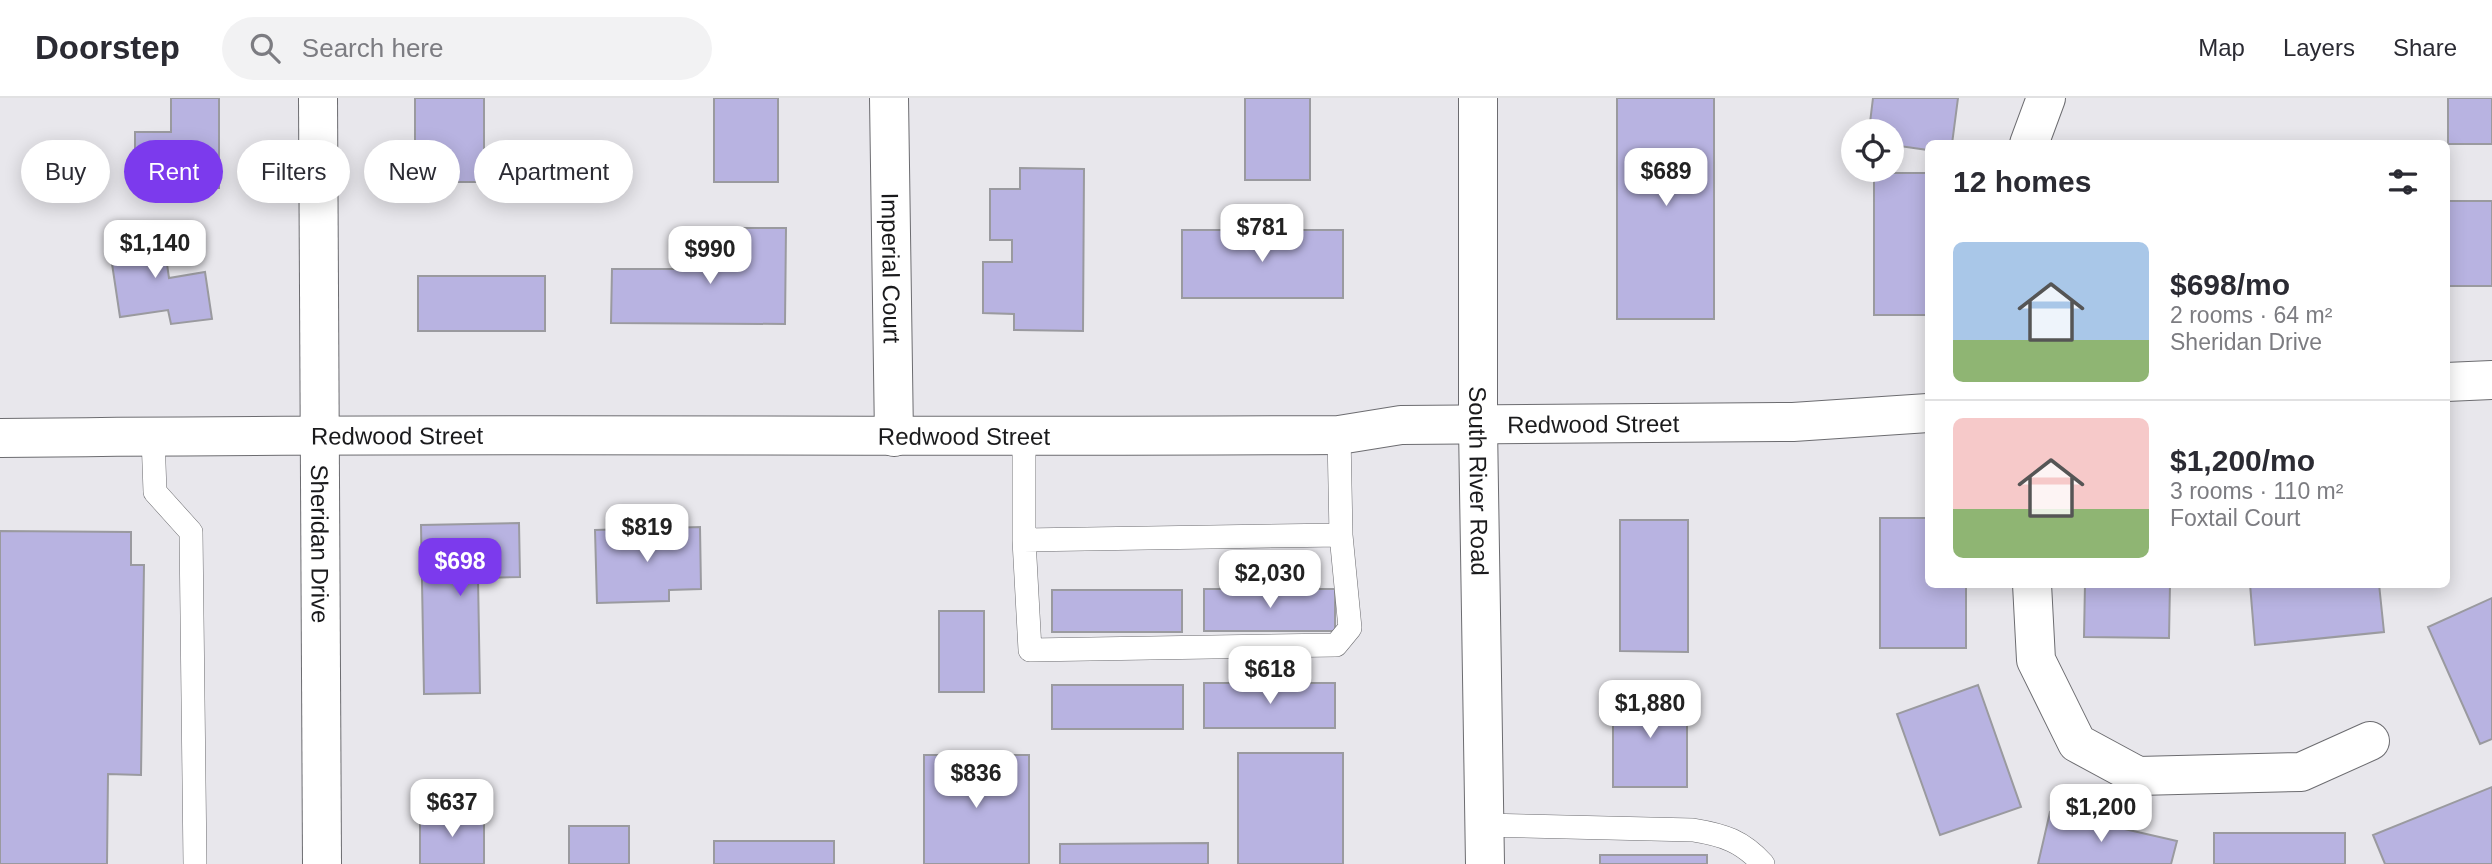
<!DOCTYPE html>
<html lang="en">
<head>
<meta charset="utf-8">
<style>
  body { margin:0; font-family:Arial,sans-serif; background:#f2f2f3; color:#2b2b33; height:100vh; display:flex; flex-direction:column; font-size:26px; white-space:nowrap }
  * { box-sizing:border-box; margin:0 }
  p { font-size:23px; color:#7c7c81 }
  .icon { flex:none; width:38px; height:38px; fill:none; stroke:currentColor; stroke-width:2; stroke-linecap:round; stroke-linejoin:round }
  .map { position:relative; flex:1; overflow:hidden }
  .details { position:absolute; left:1925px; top:42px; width:525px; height:448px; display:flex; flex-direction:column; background:#fff; border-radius:10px; box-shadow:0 4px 18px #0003 }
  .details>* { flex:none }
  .guide { position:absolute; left:21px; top:42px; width:665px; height:63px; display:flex; gap:14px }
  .fabs { position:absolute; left:1841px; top:21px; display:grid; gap:14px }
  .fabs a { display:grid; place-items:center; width:63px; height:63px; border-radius:50%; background:#fff; box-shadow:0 4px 18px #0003; font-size:35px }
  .price { position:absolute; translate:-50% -60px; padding:0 16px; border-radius:14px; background:#fff; color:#222; font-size:23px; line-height:46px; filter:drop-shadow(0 2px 4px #0008) }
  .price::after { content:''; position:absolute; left:50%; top:42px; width:21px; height:16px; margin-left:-10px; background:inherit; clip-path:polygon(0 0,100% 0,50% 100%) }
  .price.current { background:#7c3aed; color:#fff }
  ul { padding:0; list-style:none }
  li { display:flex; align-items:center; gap:21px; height:175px; padding:0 28px }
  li+li { border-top:2px solid #e1e1e2 }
  li span { display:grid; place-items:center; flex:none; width:196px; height:140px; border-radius:10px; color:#555 }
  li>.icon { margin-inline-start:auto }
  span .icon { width:84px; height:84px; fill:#fffc; stroke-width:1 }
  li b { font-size:30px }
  h2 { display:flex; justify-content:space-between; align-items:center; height:84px; padding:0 28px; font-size:30px }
  .pill { padding:0 24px; border-radius:32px; background:#fff; box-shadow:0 4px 18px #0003; font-size:24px; line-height:63px }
  .pill.current { background:#7c3aed; color:#fff }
  header { display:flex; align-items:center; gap:42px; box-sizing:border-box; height:98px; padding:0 35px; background:#fff; border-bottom:2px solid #e1e1e2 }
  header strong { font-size:33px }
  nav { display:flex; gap:38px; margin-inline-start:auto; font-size:24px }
  .search { width:490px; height:63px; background:#f2f2f3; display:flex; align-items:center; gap:18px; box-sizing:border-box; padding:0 24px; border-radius:38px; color:#7c7c81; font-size:26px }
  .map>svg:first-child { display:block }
</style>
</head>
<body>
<header>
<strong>Doorstep</strong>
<div class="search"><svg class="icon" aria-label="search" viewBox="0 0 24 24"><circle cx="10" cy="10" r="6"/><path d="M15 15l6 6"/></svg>Search here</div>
<nav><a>Map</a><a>Layers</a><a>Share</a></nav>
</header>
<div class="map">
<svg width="2492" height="766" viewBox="0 0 2492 766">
  <rect width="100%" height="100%" fill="#e8e7ec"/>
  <path fill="#b8b3e1" stroke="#9a9a9f" stroke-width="2" d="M 171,0 L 219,0 L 219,90 L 135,90 L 135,34 L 171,34 Z
    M 415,0 L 484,0 L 484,84 L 415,84 Z
    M 714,0 L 778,0 L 778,84 L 714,84 Z
    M 1245,0 L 1310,0 L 1310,82 L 1245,82 Z
    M 1617,0 L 1714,0 L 1714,221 L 1617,221 Z
    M 1873,0 L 1958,0 L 1952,46 L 1928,46 L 1928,52 L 1892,47 L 1892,33 L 1869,33 Z
    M 2448,0 L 2492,0 L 2492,46 L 2448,46 Z
    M 1020,70 L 1084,71 L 1083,233 L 1014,232 L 1014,216 L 983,215 L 983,164 L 1012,164 L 1012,142 L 990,142 L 990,91 L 1020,91 Z
    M 1874,75 L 1928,75 L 1928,217 L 1874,217 Z
    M 2446,103 L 2492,103 L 2492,188 L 2446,188 Z
    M 732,130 L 786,130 L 785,226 L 611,225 L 612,171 L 683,171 L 683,153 L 708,153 L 708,170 L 732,171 Z
    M 162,131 L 169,180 L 205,174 L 212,221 L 171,226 L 168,212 L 120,219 L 108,139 Z
    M 1182,132 L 1343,132 L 1343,200 L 1182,200 Z
    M 418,178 L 545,178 L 545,233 L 418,233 Z
    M 1880,420 L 1928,420 L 1928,486 L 1966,486 L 1966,550 L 1880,550 Z
    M 1620,422 L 1688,422 L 1688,554 L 1620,553 Z
    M 519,425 L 520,479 L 478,480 L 480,595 L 424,596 L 421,427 Z
    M 700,429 L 701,491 L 669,492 L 669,503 L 597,505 L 595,432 Z
    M 0,433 L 131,434 L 131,467 L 144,467 L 141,677 L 108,676 L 107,766 L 0,766 Z
    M 2085,486 L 2170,486 L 2169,540 L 2084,539 Z
    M 2250,486 L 2379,486 L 2384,534 L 2255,547 Z
    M 1204,491 L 1335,491 L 1335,533 L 1204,533 Z
    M 1052,492 L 1182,492 L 1182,534 L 1052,534 Z
    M 2492,500 L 2492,641 L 2480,646 L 2428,529 Z
    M 939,513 L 984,513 L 984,594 L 939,594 Z
    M 1204,585 L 1335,585 L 1335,630 L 1204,630 Z
    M 1052,587 L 1183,587 L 1183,631 L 1052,631 Z
    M 1978,587 L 2021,709 L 1940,737 L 1897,616 Z
    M 1613,595 L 1687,595 L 1687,689 L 1613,689 Z
    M 1238,655 L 1343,655 L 1343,766 L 1238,766 Z
    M 924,657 L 1029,657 L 1029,766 L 924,766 Z
    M 2492,689 L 2492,766 L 2385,766 L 2373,737 Z
    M 2050,714 L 2177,743 L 2171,766 L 2038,766 Z
    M 420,717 L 484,717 L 484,766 L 420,766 Z
    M 569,728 L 629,728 L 629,766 L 569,766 Z
    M 2214,735 L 2345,735 L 2345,766 L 2214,766 Z
    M 714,743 L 834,743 L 834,766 L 714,766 Z
    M 1208,745 L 1208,766 L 1060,766 L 1060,746 Z
    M 1600,757 L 1707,757 L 1707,766 L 1600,766 Z"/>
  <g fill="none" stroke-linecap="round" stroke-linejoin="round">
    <g stroke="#6c6c70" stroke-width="24">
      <path id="service" d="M 153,338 L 155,394 L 191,434 L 195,766
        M 1024,339 L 1024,442 L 1341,437 L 1339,337
        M 1024,442 L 1030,552 L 1336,547 L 1350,530 L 1341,437
        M 1484,727 L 1693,732 C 1724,737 1742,743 1763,766"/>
    </g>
    <g stroke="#6c6c70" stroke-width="40">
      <g id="minor">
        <path id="s1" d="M 318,0 L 322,766"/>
        <path id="s2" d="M 889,0 L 894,339"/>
        <path d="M 2029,46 L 2046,0"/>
        <path d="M 2446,284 L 2492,282"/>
        <path id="s3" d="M 0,340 C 446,334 893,340 1339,337 L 1401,327 L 1793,324 L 1928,315"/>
        <path d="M 2032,486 L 2036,562 L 2077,645 L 2138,678 L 2301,674 L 2370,643"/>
      </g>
    </g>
    <g stroke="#6c6c70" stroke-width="40">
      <g id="tertiary">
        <path id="s4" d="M 1478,0 L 1478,328 L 1485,766"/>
      </g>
    </g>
    <use href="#service" stroke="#fff" stroke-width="23"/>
    <use href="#minor" stroke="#fff" stroke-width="38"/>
    <use href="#tertiary" stroke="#fff" stroke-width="38"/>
  </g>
  <g text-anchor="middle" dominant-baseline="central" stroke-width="7" stroke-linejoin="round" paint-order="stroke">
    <g font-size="24" fill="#1a1a1c" stroke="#fff">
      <text stroke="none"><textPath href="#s2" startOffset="170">Imperial Court</textPath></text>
      <text stroke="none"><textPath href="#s3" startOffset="1594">Redwood Street</textPath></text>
      <text stroke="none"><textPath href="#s3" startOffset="397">Redwood Street</textPath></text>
      <text stroke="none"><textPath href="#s3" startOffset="964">Redwood Street</textPath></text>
      <text stroke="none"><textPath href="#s4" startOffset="383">South River Road</textPath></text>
      <text stroke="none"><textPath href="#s1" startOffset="446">Sheridan Drive</textPath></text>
    </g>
  </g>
</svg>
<div class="fabs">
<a><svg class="icon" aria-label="locate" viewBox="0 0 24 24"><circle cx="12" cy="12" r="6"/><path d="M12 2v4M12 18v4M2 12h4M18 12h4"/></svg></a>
</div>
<b class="price" style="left:1666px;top:110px">$689</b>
<b class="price" style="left:1262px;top:166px">$781</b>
<b class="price" style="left:155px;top:182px">$1,140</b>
<b class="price" style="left:710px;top:188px">$990</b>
<b class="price" style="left:647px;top:466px">$819</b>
<b class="price current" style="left:460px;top:500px">$698</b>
<b class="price" style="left:1270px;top:512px">$2,030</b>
<b class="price" style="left:1270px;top:608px">$618</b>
<b class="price" style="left:1650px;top:642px">$1,880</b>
<b class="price" style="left:976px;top:712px">$836</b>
<b class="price" style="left:452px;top:741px">$637</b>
<b class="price" style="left:2101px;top:746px">$1,200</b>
<div class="guide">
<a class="pill">Buy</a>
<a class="pill current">Rent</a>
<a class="pill">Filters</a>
<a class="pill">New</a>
<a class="pill">Apartment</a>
</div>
<section class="details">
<h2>12 homes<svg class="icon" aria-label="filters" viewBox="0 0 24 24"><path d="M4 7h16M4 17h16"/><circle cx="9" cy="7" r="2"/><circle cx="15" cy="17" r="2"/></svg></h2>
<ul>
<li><span style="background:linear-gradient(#a9c7e8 70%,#8fb573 0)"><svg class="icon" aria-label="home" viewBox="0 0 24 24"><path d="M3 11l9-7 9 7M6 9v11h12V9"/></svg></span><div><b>$698/mo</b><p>2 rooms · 64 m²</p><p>Sheridan Drive</p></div></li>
<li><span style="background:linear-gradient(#f6c9c9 65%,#8fb573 0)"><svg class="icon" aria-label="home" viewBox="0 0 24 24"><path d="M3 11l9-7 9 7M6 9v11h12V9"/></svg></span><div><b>$1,200/mo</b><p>3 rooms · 110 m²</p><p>Foxtail Court</p></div></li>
</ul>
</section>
</div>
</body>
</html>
